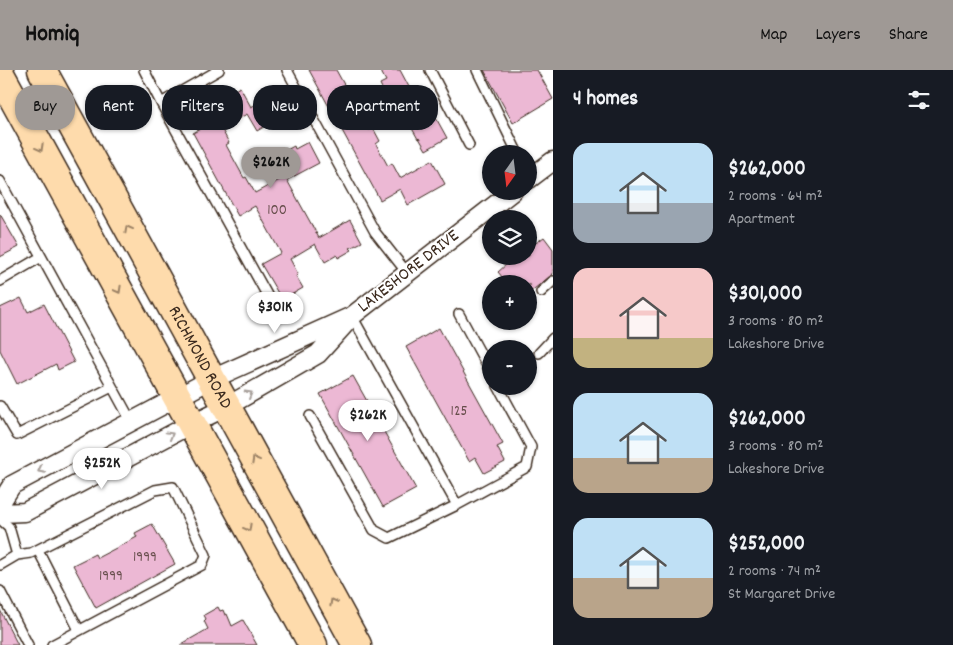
<!DOCTYPE html>
<html lang="en">
<head>
<meta charset="utf-8">
<style>
  body { margin:0; font-family:Dekko,sans-serif; background:#20242c; color:#f1f3f6; height:100vh; display:flex; flex-direction:column; font-size:19px; white-space:nowrap }
  * { box-sizing:border-box; margin:0 }
  p { font-size:16px; color:#9ea1a6 }
  .icon { flex:none; width:28px; height:28px; fill:none; stroke:currentColor; stroke-width:2; stroke-linecap:round; stroke-linejoin:round }
  .map { position:relative; flex:1; overflow:hidden }
  .sheet { display:flex; flex-direction:column; background:#171b24; width:400px }
  .sheet>* { flex:none }
  .guide { position:absolute; left:15px; top:15px; width:462px; height:45px; display:flex; gap:10px }
  .needle { width:32px; rotate:194deg }
  .buttons { position:absolute; left:482px; top:75px; display:grid; gap:10px }
  .buttons a { display:grid; place-items:center; width:55px; height:55px; border-radius:50%; background:#171b24; box-shadow:0 1px 4px #0004; font-size:25px }
  .price { position:absolute; translate:-50% -42px; padding:0 11px; border-radius:18px; background:#fff; color:#222; font-size:16px; line-height:32px; filter:drop-shadow(0 1px 2px #0008) }
  .price::after { content:''; position:absolute; left:50%; top:30px; width:15px; height:11px; margin-left:-8px; background:inherit; clip-path:polygon(0 0,100% 0,50% 100%) }
  .price.selected { background:#9f9995; color:#111 }
  ul { padding:0; list-style:none }
  li { display:flex; align-items:center; gap:15px; height:125px; padding:0 20px }
  li span { display:grid; place-items:center; flex:none; width:140px; height:100px; border-radius:15px; color:#555 }
  li>.icon { margin-inline-start:auto }
  span .icon { width:60px; height:60px; fill:#fffc; stroke-width:1 }
  li b { font-size:21px }
  h2 { display:flex; justify-content:space-between; align-items:center; height:60px; padding:0 20px; font-size:21px }
  .tag { padding:0 18px; border-radius:20px; background:#171b24; box-shadow:0 1px 4px #0004; font-size:18px; line-height:45px }
  .tag.selected { background:#9f9995; color:#111 }
  header { display:flex; align-items:center; gap:30px; box-sizing:border-box; height:70px; padding:0 25px; background:#9f9995; color:#111 }
  header strong { font-size:24px }
  nav { display:flex; gap:28px; margin-inline-start:auto; font-size:18px }
  main { display:flex; flex:1; min-height:0 }
  .map>svg:first-child { display:block }
</style>
</head>
<body>
<header>
<strong>Homiq</strong>
<nav><a>Map</a><a>Layers</a><a>Share</a></nav>
</header>
<main>
<div class="map">
<svg width="553" height="575" viewBox="0 0 553 575">
  <rect width="100%" height="100%" fill="#fff"/>
  <filter id="ink" filterUnits="userSpaceOnUse"><feTurbulence type="fractalNoise" baseFrequency=".02" numOctaves="2"/><feDisplacementMap in="SourceGraphic" scale="10" xChannelSelector="R" yChannelSelector="G"/><feConvolveMatrix kernelMatrix="1 2 1 2 8 2 1 2 1" color-interpolation-filters="sRGB"/></filter>
  <g filter="url(#ink)">
    <path fill="#ecb8d4" stroke="#3b2a1e" d="M 309,0 L 336,0 L 347,20 L 351,17 L 358,32 L 354,34 L 369,60 L 373,58 L 380,71 L 376,74 L 388,96 L 392,93 L 400,108 L 432,90 L 445,114 L 408,135 L 400,119 L 380,130 Z
      M 380,0 L 400,0 L 417,32 L 425,28 L 447,68 L 426,80 L 419,68 L 418,69 L 405,46 L 399,49 L 393,37 L 391,38 L 380,14 L 386,11 Z
      M 484,0 L 537,0 L 553,29 L 513,53 Z
      M 240,17 L 251,37 L 281,21 L 293,42 L 269,57 L 267,55 L 257,61 L 247,44 L 221,58 L 229,73 L 226,75 L 244,108 L 246,107 L 255,123 L 281,109 L 272,92 L 282,86 L 281,83 L 294,76 L 295,79 L 308,72 L 319,93 L 287,110 L 298,130 L 319,168 L 350,150 L 362,172 L 350,178 L 352,180 L 338,188 L 337,185 L 325,192 L 315,174 L 290,189 L 298,204 L 296,206 L 303,218 L 282,230 L 261,194 L 281,183 L 255,136 L 238,146 L 193,63 L 213,52 L 204,37 Z
      M 0,144 L 19,177 L 0,187 Z
      M 544,167 L 553,179 L 553,204 L 529,223 L 529,214 L 508,214 L 498,202 L 516,186 L 529,186 L 529,178 Z
      M 21,228 L 28,242 L 44,234 L 74,292 L 58,300 L 56,294 L 17,314 L 0,280 L 0,238 Z
      M 439,258 L 503,374 L 497,377 L 505,392 L 484,403 L 475,387 L 469,391 L 406,277 Z
      M 353,306 L 416,419 L 383,437 L 320,324 Z
      M 152,454 L 175,494 L 96,538 L 73,495 L 95,484 L 97,488 L 137,467 L 135,463 Z
      M 218,537 L 220,541 L 223,540 L 225,545 L 227,544 L 232,556 L 243,550 L 257,575 L 180,575 L 208,559 L 204,551 L 206,549 L 204,545 Z
      M 0,540 L 18,575 L 0,575 Z"/>
    <g fill="none" stroke-linecap="round" stroke-linejoin="round">
      <g stroke="#3b2a1e" stroke-width="12">
        <path id="service" d="M 144,0 L 161,33
          M 219,0 L 161,33 L 267,225
          M 287,0 L 375,162 L 408,204
          M 430,0 L 469,75
          M 477,0 L 518,84
          M 0,111 L 131,351
          M 0,211 L 41,187
          M 541,222 L 553,211
          M 459,244 L 491,303
          M 539,283 L 553,268
          M 0,336 L 17,365 L 112,317
          M 310,346 L 374,460 L 389,468 L 457,435 L 352,246
          M 457,435 L 527,397 L 531,377 L 498,316
          M 0,449 L 9,457 L 17,485
          M 38,480 L 79,560
          M 0,495 L 17,485 L 31,483 L 155,420 L 173,417 L 206,485 L 202,495 L 52,575
          M 0,521 L 28,575"/>
      </g>
      <g stroke="#3b2a1e" stroke-width="21">
        <path id="minor" d="M 529,109 L 553,91
          M 0,434 L 12,415 L 210,310 L 352,246 L 513,121
          M 0,443 L 25,442 L 191,354 L 226,337 L 318,284 L 346,253"/>
      </g>
      <g stroke="#3b2a1e" stroke-width="31">
        <g id="primary">
          <path id="s1" d="M 42,0 L 357,575"/>
          <path d="M 0,4 L 313,575"/>
        </g>
      </g>
      <use href="#service" stroke="#fff" stroke-width="9"/>
      <use href="#minor" stroke="#fff" stroke-width="18"/>
      <use href="#primary" stroke="#fedbac" stroke-width="28"/>
    </g>
    <defs><path id="oneway-chevron" d="M-2-3.5L2.5 0L-2 3.5" fill="none" stroke-width="1.6" stroke-linecap="round" stroke-linejoin="round" transform="scale(1.25)"/></defs>
    <g stroke="#9c8265">
      <use href="#oneway-chevron" transform="translate(40 78) rotate(61)"/>
      <use href="#oneway-chevron" transform="translate(128 159) rotate(-119)"/>
      <use href="#oneway-chevron" transform="translate(118 220) rotate(61)"/>
      <use href="#oneway-chevron" transform="translate(255 390) rotate(-119)"/>
      <use href="#oneway-chevron" transform="translate(248 458) rotate(61)"/>
      <use href="#oneway-chevron" transform="translate(333 532) rotate(-119)"/>
    </g>
    <g stroke="#a79f9a">
      <use href="#oneway-chevron" transform="translate(249 324) rotate(-30)"/>
      <use href="#oneway-chevron" transform="translate(170 365) rotate(-29)"/>
      <use href="#oneway-chevron" transform="translate(41 400) rotate(152)"/>
    </g>
  </g>
  <g text-anchor="middle" dominant-baseline="central" stroke-width="4" stroke-linejoin="round" paint-order="stroke">
    <g font-size="15" fill="#674e4c">
      <text x="277" y="141">100</text>
      <text x="459" y="342">125</text>
      <text x="145" y="488">1999</text>
      <text x="111" y="507">1999</text>
    </g>
    <g font-size="18" fill="#3b2a1e" stroke="#fff">
      <text transform="translate(409 202) rotate(-38)">LAKESHORE DRIVE</text>
      <text stroke="none"><textPath href="#s1" startOffset="328">RICHMOND ROAD</textPath></text>
    </g>
  </g>
</svg>
<div class="buttons">
<a><svg class="needle" viewBox="-14 -14 28 28"><path d="M0-13l5 13h-10z" fill="#e53935"/><path d="M0 13l5-13h-10z" fill="#9ea1a6"/></svg></a>
<a><svg class="icon" aria-label="layers" viewBox="0 0 24 24"><path d="M12 4l9 5-9 5-9-5zM3 14l9 5 9-5"/></svg></a>
<a>+</a>
<a>−</a>
</div>
<b class="price selected" style="left:271px;top:119px">$262K</b>
<b class="price" style="left:275px;top:264px">$301K</b>
<b class="price" style="left:368px;top:372px">$262K</b>
<b class="price" style="left:102px;top:420px">$252K</b>
<div class="guide">
<a class="tag selected">Buy</a>
<a class="tag">Rent</a>
<a class="tag">Filters</a>
<a class="tag">New</a>
<a class="tag">Apartment</a>
</div>
</div>
<section class="sheet">
<h2>4 homes<svg class="icon" aria-label="filters" viewBox="0 0 24 24"><path d="M4 7h16M4 17h16"/><circle cx="9" cy="7" r="2"/><circle cx="15" cy="17" r="2"/></svg></h2>
<ul>
<li><span style="background:linear-gradient(#bfe0f5 60%,#9aa5b1 0)"><svg class="icon" aria-label="home" viewBox="0 0 24 24"><path d="M3 11l9-7 9 7M6 9v11h12V9"/></svg></span><div><b>$262,000</b><p>2 rooms · 64 m²</p><p>Apartment</p></div></li>
<li><span style="background:linear-gradient(#f6c9c9 70%,#c2b280 0)"><svg class="icon" aria-label="home" viewBox="0 0 24 24"><path d="M3 11l9-7 9 7M6 9v11h12V9"/></svg></span><div><b>$301,000</b><p>3 rooms · 80 m²</p><p>Lakeshore Drive</p></div></li>
<li><span style="background:linear-gradient(#bfe0f5 65%,#b9a48a 0)"><svg class="icon" aria-label="home" viewBox="0 0 24 24"><path d="M3 11l9-7 9 7M6 9v11h12V9"/></svg></span><div><b>$262,000</b><p>3 rooms · 80 m²</p><p>Lakeshore Drive</p></div></li>
<li><span style="background:linear-gradient(#bfe0f5 60%,#b9a48a 0)"><svg class="icon" aria-label="home" viewBox="0 0 24 24"><path d="M3 11l9-7 9 7M6 9v11h12V9"/></svg></span><div><b>$252,000</b><p>2 rooms · 74 m²</p><p>St Margaret Drive</p></div></li>
</ul>
</section>
</main>
</body>
</html>
